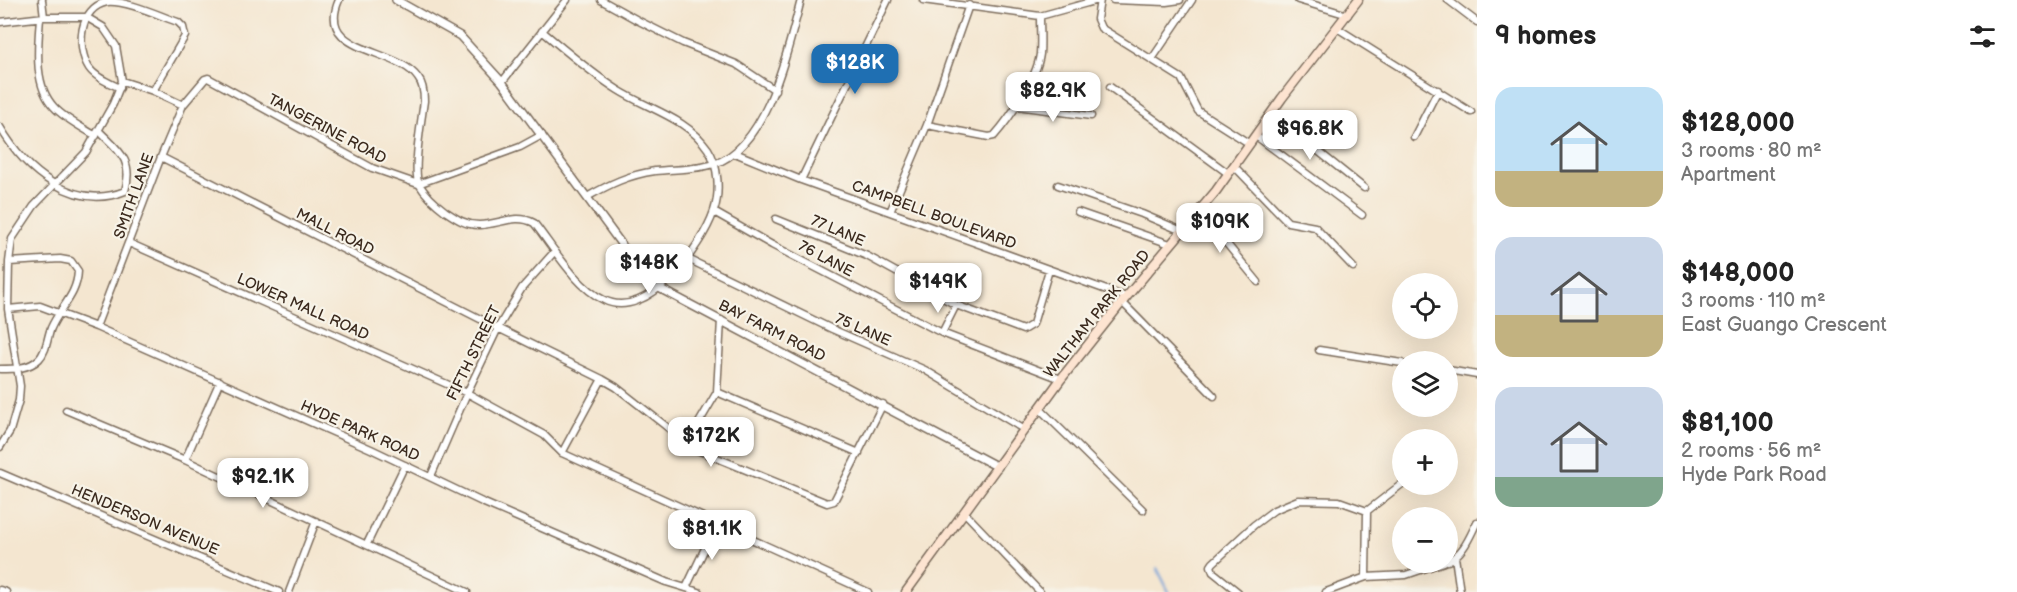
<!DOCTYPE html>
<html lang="en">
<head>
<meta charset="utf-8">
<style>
  body { margin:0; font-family:"Balsamiq Sans",sans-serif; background:#f6f6f6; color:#222; height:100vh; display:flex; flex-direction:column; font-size:22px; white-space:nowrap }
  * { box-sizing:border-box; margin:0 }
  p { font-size:20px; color:#767676 }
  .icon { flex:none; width:33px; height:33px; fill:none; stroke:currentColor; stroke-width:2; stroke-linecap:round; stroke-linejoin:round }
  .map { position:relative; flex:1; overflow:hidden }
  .side { display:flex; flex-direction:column; background:#fff; width:540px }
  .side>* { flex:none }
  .fabs { position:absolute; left:1392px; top:273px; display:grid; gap:12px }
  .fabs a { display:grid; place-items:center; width:66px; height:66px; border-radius:50%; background:#fff; box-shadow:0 6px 24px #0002; font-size:30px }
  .price { position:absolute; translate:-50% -51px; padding:0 14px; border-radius:12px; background:#fff; color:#222; font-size:20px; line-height:39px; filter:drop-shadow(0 2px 3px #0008) }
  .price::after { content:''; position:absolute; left:50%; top:36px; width:18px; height:14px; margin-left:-9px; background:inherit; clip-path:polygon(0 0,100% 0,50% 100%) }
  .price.current { background:#1f6fb2; color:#fff }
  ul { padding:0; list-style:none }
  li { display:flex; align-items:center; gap:18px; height:150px; padding:0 18px }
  li span { display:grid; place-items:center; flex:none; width:168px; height:120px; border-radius:18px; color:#555 }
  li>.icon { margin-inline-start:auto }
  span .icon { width:72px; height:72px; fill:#fffc; stroke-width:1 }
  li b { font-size:26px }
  h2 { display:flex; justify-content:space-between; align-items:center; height:72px; padding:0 18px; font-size:26px }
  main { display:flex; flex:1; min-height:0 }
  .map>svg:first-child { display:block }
</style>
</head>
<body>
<main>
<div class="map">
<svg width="1477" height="592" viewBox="0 0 1477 592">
  <rect width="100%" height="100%" fill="#f7f3e8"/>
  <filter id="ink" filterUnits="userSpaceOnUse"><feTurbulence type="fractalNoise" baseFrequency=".0167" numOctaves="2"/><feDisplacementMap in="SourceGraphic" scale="12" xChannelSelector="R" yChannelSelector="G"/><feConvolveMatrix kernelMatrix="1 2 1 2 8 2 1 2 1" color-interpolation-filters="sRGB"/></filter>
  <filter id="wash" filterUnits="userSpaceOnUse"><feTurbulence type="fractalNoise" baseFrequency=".008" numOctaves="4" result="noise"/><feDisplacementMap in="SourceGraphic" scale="24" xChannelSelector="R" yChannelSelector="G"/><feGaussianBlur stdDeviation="1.35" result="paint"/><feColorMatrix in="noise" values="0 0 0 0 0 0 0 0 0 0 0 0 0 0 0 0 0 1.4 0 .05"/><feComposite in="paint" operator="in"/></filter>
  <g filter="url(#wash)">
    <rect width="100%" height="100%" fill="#f4e6d0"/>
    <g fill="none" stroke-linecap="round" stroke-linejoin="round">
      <path stroke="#6e9ed8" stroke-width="2" d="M 1157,568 L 1169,592"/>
    </g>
  </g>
  <g filter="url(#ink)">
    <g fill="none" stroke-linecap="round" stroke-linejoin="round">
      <g stroke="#7c6c5c" stroke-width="9">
        <path id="minor" d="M 42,0 L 44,17
          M 339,0 C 315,54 397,47 418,78 C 423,84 424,93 424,101 C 422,117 412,172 419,184 C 425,194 437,205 445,211 C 457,219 465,225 479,225 C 498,225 516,213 534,223 C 553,247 576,287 604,300 C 647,322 702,247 714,211 C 720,193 719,166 708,149 C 687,118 648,109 618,90 C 591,73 566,51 542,31
          M 601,0 L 639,21 L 683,43 L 736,64 L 775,90
          M 923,0 L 1040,16 L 1098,0
          M 1100,0 L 1097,19 L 1101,28 L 1181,78 L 1198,111 L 1250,144
          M 1113,0 L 1166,2 L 1180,0
          M 1298,0 L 1348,15
          M 1448,0 L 1477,22
          M 40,18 C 38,46 33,85 54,107 C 65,119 83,128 96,136
          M 0,22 L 44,17 L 86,17 L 103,27 L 116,46 L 122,81 L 113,104 L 86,152 L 34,206 L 12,239 L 9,262 L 8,309 L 20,386 L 19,400 L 10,431 L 0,447
          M 1337,28 L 1471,112
          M 1152,59 L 1192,0
          M 122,81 L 153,91 L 183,105
          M 502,82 L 567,0
          M 1110,87 L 1229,174
          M 120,88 C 110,83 96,78 89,68 C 76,47 79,8 107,2 C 126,0 160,16 178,22 L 183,27 L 185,36 L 153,91
          M 1017,106 L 1091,116
          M 1272,114 L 1364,188
          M 927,125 L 989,137 L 994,136 C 1010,118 1037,78 1040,54 C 1041,42 1040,29 1040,16
          M 0,127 C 25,170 74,212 125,191 C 134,160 119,151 99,131
          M 1256,136 L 1362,215
          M 1414,137 L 1438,90
          M 735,153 L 801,180 L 1126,297
          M 161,157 L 498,328 L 602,379 L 616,387 L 695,449 L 827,503 L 834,501 L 883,404
          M 1234,166 L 1288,222 L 1315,227 L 1353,267
          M 801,180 L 888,0
          M 1058,185 L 1142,214 L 1182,231
          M 587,197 C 610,184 628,175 655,171 C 674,169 696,170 714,164 C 768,146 788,48 801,0
          M 1200,211 L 1258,282
          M 714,212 L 772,245 L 942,333 L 1061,379
          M 890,212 L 927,125 L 969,5
          M 1078,212 L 1170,244
          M 776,219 L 867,256 L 956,305 L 1023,330 L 1033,324 L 1049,270
          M 129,243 L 467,393 L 544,435 L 562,453 L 868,592
          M 686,258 L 832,329 L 925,370 L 1025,430
          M 1122,302 L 1214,396
          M 8,309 L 40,306 L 96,327 L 371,449 L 482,502 L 666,582 L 699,592
          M 96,327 L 161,157 L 183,105 L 205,79 L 208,78 L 372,168 L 418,184 L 520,147 L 542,135
          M 942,333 L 956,305
          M 1319,350 L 1402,363
          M 0,369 C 13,369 29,369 39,359 C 47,351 47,338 51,328 C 60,307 77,296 78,271 L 71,261 L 60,259 L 9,262
          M 1448,370 L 1477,375
          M 717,392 L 859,453
          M 1040,409 L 1143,510
          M 66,410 L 185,460 L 467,592
          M 687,443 L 717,392 L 721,320
          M 562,453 L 602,379
          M 185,460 L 220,381
          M 0,473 L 279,592
          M 431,476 L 467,393 L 498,328 L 522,288 L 555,251
          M 1367,511 L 1402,484
          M 964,512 L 1040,592
          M 367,544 L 405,465
          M 1455,557 L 1460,592
          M 1448,561 C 1464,553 1469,538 1477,522
          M 686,588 L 717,523
          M 0,590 L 6,592
          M 289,592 L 316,521
          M 1238,592 L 1213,572 L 1211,566 L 1213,563 L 1254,525 L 1274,510 L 1298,500 L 1339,501 L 1367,511 L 1366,577
          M 1326,592 L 1366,577 L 1406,575 L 1444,562"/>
      </g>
      <g stroke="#7c6c5c" stroke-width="10">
        <path id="tertiary" d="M 396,0 L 460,36 L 502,82 L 630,256 L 659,288 L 998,467"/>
      </g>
      <g stroke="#7c6c5c" stroke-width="11">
        <path id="secondary" d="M 906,592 L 1061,379 L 1118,307 L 1216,191 L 1282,98 L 1358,0"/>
      </g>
      <use href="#minor" stroke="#fff" stroke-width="6"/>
      <use href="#tertiary" stroke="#fff" stroke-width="7"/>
      <use href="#secondary" stroke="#fde4d1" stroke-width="8"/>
    </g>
  </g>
  <g text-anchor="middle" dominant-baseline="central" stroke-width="4.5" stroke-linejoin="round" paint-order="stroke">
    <g font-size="15" fill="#3b2a1e" stroke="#f7f3e8">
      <text transform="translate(327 129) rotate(28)">TANGERINE ROAD</text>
      <text transform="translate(134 196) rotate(-70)">SMITH LANE</text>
      <text transform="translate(934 215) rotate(20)">CAMPBELL BOULEVARD</text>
      <text transform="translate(838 231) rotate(23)">77 LANE</text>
      <text transform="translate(335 232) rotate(27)">MALL ROAD</text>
      <text transform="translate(826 259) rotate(28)">76 LANE</text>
      <text transform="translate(303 307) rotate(24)">LOWER MALL ROAD</text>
      <text transform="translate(1097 314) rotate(-51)">WALTHAM PARK ROAD</text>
      <text transform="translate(863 330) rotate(24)">75 LANE</text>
      <text transform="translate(772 331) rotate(27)">BAY FARM ROAD</text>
      <text transform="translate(474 353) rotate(-64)">FIFTH STREET</text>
      <text transform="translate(360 431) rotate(24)">HYDE PARK ROAD</text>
      <text transform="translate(145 520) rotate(23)">HENDERSON AVENUE</text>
    </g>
  </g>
</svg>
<div class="fabs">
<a><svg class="icon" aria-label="locate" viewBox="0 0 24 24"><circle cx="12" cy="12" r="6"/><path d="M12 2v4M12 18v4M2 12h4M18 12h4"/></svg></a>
<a><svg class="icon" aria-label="layers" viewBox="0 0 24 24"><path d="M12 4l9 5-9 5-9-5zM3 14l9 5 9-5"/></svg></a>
<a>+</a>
<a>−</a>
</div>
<b class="price current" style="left:855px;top:95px">$128K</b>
<b class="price" style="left:1053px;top:123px">$82.9K</b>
<b class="price" style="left:1310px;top:161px">$96.8K</b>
<b class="price" style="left:1220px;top:254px">$109K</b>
<b class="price" style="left:649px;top:295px">$148K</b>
<b class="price" style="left:938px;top:314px">$149K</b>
<b class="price" style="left:711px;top:468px">$172K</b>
<b class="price" style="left:263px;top:509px">$92.1K</b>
<b class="price" style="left:712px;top:561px">$81.1K</b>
</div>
<section class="side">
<h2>9 homes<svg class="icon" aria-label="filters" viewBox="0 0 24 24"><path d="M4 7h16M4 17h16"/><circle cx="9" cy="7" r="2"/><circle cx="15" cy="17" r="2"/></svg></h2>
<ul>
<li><span style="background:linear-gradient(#bfe0f5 70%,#c2b280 0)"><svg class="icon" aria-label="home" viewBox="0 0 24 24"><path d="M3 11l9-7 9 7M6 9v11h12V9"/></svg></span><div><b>$128,000</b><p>3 rooms · 80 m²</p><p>Apartment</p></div></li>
<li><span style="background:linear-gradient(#c9d6e8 65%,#c2b280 0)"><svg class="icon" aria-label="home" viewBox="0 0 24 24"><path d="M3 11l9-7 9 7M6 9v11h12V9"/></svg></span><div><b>$148,000</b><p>3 rooms · 110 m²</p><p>East Guango Crescent</p></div></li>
<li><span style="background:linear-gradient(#c9d6e8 75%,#7fa58c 0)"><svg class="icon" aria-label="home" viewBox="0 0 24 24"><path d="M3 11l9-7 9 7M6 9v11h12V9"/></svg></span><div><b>$81,100</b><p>2 rooms · 56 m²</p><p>Hyde Park Road</p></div></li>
</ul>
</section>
</main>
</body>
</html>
